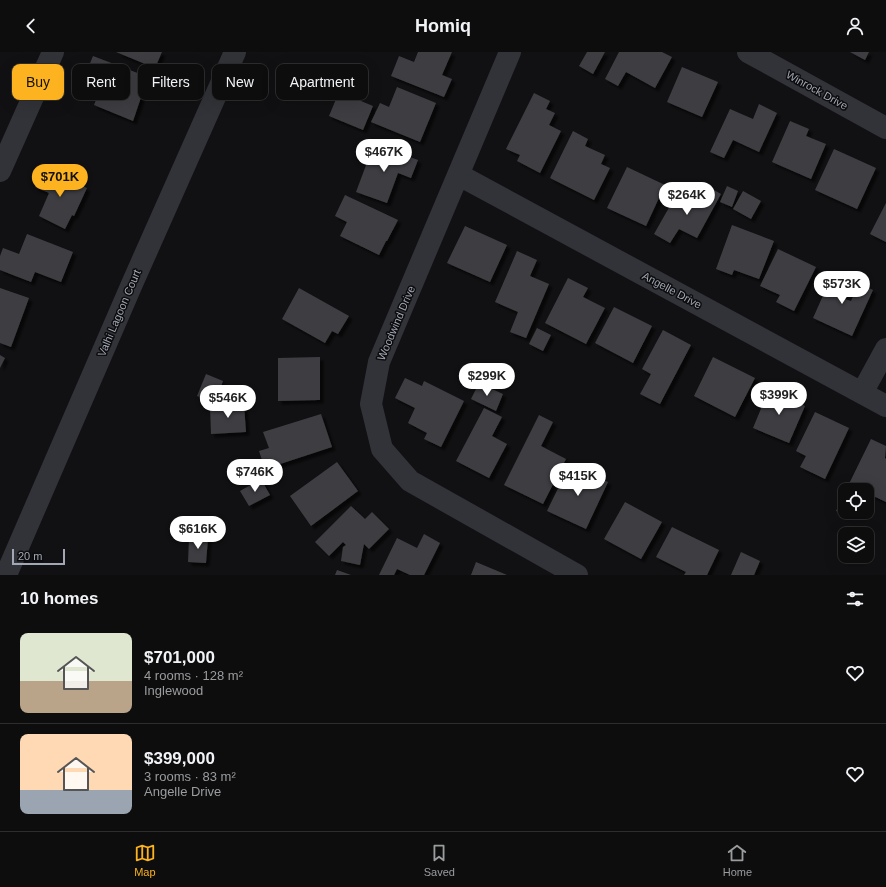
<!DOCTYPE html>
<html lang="en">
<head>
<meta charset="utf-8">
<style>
  body { margin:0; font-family:Helvetica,sans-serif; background:#1b1b1c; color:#f1f3f6; height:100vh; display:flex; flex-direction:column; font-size:15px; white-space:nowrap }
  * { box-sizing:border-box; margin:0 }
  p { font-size:13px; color:#9a9c9e }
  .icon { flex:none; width:22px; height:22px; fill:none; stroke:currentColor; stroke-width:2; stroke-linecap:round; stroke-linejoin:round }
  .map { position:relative; height:523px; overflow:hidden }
  .side { display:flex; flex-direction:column; background:#0d0d0e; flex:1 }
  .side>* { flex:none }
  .top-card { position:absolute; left:12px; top:12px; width:400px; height:36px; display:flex; gap:8px }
  .buttons { position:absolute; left:838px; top:431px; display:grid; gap:8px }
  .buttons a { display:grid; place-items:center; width:36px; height:36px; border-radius:8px; background:#0d0d0e; box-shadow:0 4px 16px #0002,0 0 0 1px #2d2d2e; font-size:20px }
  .scale { position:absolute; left:12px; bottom:10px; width:53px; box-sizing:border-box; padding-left:4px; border:2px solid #a1a7b4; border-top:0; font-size:11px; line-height:14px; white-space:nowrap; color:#a1a7b4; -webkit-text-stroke:3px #0c0c0e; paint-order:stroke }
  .price { position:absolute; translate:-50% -34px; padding:0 9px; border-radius:14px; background:#fff; color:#222; font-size:13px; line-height:26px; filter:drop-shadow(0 1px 2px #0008) }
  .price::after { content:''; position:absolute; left:50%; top:24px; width:12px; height:9px; margin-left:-6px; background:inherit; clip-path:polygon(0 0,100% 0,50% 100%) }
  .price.active { background:#fdb21f; color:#111 }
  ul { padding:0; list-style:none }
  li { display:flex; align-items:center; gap:12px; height:100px; padding:0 20px }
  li+li { border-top:1px solid #2d2d2e }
  li span { display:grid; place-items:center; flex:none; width:112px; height:80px; border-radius:8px; color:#555 }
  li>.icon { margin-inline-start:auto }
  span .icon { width:48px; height:48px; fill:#fffc; stroke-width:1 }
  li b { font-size:17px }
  h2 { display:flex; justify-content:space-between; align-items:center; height:48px; padding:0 20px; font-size:17px }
  .tag { padding:0 14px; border-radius:8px; background:#0d0d0e; box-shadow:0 4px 16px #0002,0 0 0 1px #2d2d2e; font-size:14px; line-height:36px }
  .tag.active { background:#fdb21f; color:#111 }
  header { display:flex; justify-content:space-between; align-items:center; height:52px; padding:0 20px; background:#0d0d0e; font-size:18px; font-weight:600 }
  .menu { display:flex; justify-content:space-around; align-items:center; height:56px; border-top:1px solid #2d2d2e; background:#0d0d0e; font-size:11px; color:#9a9c9e }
  .menu a { display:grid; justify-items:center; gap:2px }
  .menu .active { color:#fdb21f }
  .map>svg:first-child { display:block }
</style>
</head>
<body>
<header><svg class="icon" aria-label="back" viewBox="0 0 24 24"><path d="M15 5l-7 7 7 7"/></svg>Homiq<svg class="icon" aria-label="person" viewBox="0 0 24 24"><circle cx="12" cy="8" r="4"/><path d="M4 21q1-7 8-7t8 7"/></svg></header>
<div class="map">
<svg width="886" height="523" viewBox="0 0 886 523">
  <defs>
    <filter id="shadow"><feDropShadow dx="3.5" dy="3.5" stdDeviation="1" flood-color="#0009"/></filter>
  </defs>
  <rect width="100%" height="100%" fill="#111113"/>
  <path fill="#3d3e43" filter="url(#shadow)" d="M 116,0 L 162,0 L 155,16 Z
    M 418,0 L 452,0 L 442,23 L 452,27 L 444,45 L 391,24 L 399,4 L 414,10 Z
    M 587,0 L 605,0 L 593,22 L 579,14 Z
    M 619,0 L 662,0 L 672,5 L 655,36 L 626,20 L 618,34 L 605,27 Z
    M 850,0 L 869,0 L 865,8 Z
    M 93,4 L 148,25 L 133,69 L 94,53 L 104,28 L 86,21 Z
    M 682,15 L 718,30 L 702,65 L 667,50 Z
    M 397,35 L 436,51 L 420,90 L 371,70 L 380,51 L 389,55 Z
    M 339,40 L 373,54 L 363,78 L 329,64 Z
    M 534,41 L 550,49 L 546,57 L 555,61 L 549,73 L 561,79 L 540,121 L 517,109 L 520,103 L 506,97 Z
    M 759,52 L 777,61 L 759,100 L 733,88 L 724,106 L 710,100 L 730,57 L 753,67 Z
    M 790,69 L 809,77 L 806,84 L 826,92 L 811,127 L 772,110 Z
    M 573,79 L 588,87 L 585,94 L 605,103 L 601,112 L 610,116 L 594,148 L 550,126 Z
    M 374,92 L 418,108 L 411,126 L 398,121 L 387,151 L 356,140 Z
    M 834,97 L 876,116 L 857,157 L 815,138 Z
    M 627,115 L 665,133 L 646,174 L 607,156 Z
    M 43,116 L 87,136 L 74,164 L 72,163 L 65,177 L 39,164 L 49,141 L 35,135 Z
    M 707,134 L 721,142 L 697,186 L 679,177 L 670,191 L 654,182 L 675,145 L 695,156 Z
    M 727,134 L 738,139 L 732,155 L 720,150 Z
    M 743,139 L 761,149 L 751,167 L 733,157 Z
    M 345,143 L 398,168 L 387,189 L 386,189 L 379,203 L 340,184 L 347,170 L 335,164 Z
    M 886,151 L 886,190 L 870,182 Z
    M 732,173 L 774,189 L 759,227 L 734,218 L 732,223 L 716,217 Z
    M 465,174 L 507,193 L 490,230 L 447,211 Z
    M 27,182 L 73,200 L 61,230 L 35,220 L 31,230 L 0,218 L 0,204 L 3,196 L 19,202 Z
    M 778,197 L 816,215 L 794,259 L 776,250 L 780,243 L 760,234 Z
    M 517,199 L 537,208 L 530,224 L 549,232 L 526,286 L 510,280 L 518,260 L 495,250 Z
    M 834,219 L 851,227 L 842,246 L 851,249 L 859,231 L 873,238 L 852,284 L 813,266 Z
    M 568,226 L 588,236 L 583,245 L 605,256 L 586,292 L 545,271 Z
    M 0,236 L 29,246 L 11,295 L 0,291 Z
    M 299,236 L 349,264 L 338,282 L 332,279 L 325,291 L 282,267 Z
    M 614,255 L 652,274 L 633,311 L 595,291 Z
    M 537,276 L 551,283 L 543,299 L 529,292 Z
    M 663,278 L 691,293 L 660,352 L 640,342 L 651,322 L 642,317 Z
    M 0,303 L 5,306 L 0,316 Z
    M 320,305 L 320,348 L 278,349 L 278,306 Z
    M 713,305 L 755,326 L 735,365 L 694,344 Z
    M 206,322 L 223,329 L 215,351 L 197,344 Z
    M 405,326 L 422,334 L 424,329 L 464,349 L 441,395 L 424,387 L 427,381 L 408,371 L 415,356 L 395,346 Z
    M 479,331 L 503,342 L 496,359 L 471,347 Z
    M 770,335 L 793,345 L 792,348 L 805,354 L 789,391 L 753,376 Z
    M 244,352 L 246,380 L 211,382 L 210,354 Z
    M 484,356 L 502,365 L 492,384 L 507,392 L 489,426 L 456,409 Z
    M 815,360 L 849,376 L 825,427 L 800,415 L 806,404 L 796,399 Z
    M 321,362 L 332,395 L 265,417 L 259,399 L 269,396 L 263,380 Z
    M 539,363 L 553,370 L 541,394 L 566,407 L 543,452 L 504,433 Z
    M 871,387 L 886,394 L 885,406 L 886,407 L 886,450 L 867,441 L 867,438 L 846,438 Z
    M 337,410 L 358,439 L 311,474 L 290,444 Z
    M 570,412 L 608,430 L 586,477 L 547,459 Z
    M 261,427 L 270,443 L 249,454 L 240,439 Z
    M 845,440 L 845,460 L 849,460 L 847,464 L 836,459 Z
    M 625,450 L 662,470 L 641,507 L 604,487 Z
    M 351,454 L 365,467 L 372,460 L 389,477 L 369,497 L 364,492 L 360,513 L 341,509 L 343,495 L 346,493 L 343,490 L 329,504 L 315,490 Z
    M 672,475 L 719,498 L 707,523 L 684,523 L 686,520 L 656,505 Z
    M 424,482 L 440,491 L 424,523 L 410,523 L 397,517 L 394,523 L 379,523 L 397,486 L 417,496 Z
    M 189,486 L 208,486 L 206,511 L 188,510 Z
    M 741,500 L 760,509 L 754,523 L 731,523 Z
    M 476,510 L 507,523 L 471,523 Z
    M 337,518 L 351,523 L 335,523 Z"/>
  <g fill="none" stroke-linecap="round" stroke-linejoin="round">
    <path stroke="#323338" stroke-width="22" d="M 510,0 L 379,310 L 371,352 L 382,397 L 410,429 L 577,523
      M 748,0 L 886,76
      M 0,119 L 53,0
      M 459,123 L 886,354
      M 862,341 L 886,297
      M 6,523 L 132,232 L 235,0"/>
  </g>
  <g text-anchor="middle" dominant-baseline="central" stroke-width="3" stroke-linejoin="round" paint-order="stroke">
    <g font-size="11" fill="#a1a7b4" stroke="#0c0c0e">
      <text transform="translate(817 38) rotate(29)">Winrock Drive</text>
      <text transform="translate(672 238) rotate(28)">Angelle Drive</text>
      <text transform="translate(119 261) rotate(-67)">Valhi Lagoon Court</text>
      <text transform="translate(396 271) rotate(-67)">Woodwind Drive</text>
    </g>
  </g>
</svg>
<div class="buttons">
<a><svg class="icon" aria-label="locate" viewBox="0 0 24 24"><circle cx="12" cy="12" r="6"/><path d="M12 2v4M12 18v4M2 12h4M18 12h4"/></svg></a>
<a><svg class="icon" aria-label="layers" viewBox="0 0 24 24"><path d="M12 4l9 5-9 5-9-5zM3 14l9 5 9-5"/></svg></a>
</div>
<div class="scale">20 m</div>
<b class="price" style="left:384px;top:121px">$467K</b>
<b class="price active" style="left:60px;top:146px">$701K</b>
<b class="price" style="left:687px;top:164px">$264K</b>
<b class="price" style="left:842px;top:253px">$573K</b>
<b class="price" style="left:487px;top:345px">$299K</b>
<b class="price" style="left:779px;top:364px">$399K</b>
<b class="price" style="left:228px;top:367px">$546K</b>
<b class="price" style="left:255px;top:441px">$746K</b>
<b class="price" style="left:578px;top:445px">$415K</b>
<b class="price" style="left:198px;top:498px">$616K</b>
<div class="top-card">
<a class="tag active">Buy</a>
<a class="tag">Rent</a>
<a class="tag">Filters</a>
<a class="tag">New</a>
<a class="tag">Apartment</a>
</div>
</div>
<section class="side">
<h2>10 homes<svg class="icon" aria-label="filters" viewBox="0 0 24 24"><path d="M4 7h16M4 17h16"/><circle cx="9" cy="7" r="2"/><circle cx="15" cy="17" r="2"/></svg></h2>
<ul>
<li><span style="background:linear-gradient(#dfe7d0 60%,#b9a48a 0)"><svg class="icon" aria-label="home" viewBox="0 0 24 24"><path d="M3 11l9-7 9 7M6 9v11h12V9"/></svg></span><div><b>$701,000</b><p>4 rooms · 128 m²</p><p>Inglewood</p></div><svg class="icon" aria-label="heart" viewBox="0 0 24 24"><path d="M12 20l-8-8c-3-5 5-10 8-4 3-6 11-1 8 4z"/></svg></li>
<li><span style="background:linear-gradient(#ffd9b3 70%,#9aa5b1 0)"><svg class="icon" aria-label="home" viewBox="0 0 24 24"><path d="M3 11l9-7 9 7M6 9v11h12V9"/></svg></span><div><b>$399,000</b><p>3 rooms · 83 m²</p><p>Angelle Drive</p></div><svg class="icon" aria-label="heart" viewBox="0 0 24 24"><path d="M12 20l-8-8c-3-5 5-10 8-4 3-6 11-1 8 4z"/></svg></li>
</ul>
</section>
<nav class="menu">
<a class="active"><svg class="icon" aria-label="map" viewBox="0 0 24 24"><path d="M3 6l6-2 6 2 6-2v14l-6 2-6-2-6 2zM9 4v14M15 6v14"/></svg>Map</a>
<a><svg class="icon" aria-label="saved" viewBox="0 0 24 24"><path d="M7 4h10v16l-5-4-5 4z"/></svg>Saved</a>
<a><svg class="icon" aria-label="home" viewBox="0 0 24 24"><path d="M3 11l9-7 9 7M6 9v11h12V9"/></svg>Home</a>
</nav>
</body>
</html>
